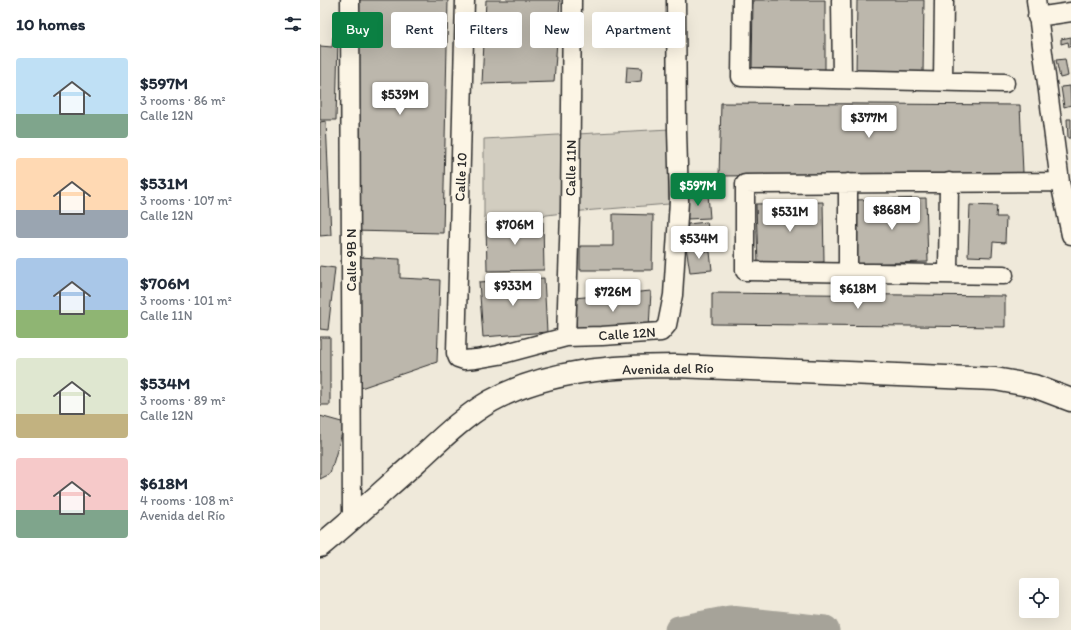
<!DOCTYPE html>
<html lang="en">
<head>
<meta charset="utf-8">
<style>
  body { margin:0; font-family:Itim,sans-serif; background:#f2f2f3; color:#1f2937; height:100vh; display:flex; flex-direction:column; font-size:15px; white-space:nowrap }
  * { box-sizing:border-box; margin:0 }
  p { font-size:13px; color:#747a83 }
  .icon { flex:none; width:22px; height:22px; fill:none; stroke:currentColor; stroke-width:2; stroke-linecap:round; stroke-linejoin:round }
  .map { position:relative; flex:1; overflow:hidden }
  .drawer { display:flex; flex-direction:column; background:#fff; width:320px }
  .drawer>* { flex:none }
  .top-card { position:absolute; left:12px; top:12px; width:380px; height:36px; display:flex; gap:8px }
  .controls { position:absolute; left:699px; top:578px; display:grid; gap:8px }
  .controls a { display:grid; place-items:center; width:40px; height:40px; border-radius:4px; background:#fff; box-shadow:0 4px 16px #0002; font-size:20px }
  .price { position:absolute; translate:-50% -34px; padding:0 9px; border-radius:4px; background:#fff; color:#222; font-size:13px; line-height:26px; filter:drop-shadow(0 1px 2px #0008) }
  .price::after { content:''; position:absolute; left:50%; top:24px; width:12px; height:9px; margin-left:-6px; background:inherit; clip-path:polygon(0 0,100% 0,50% 100%) }
  .price.active { background:#0b8043; color:#fff }
  ul { padding:0; list-style:none }
  li { display:flex; align-items:center; gap:12px; height:100px; padding:0 16px }
  li span { display:grid; place-items:center; flex:none; width:112px; height:80px; border-radius:4px; color:#555 }
  li>.icon { margin-inline-start:auto }
  span .icon { width:48px; height:48px; fill:#fffc; stroke-width:1 }
  li b { font-size:17px }
  h2 { display:flex; justify-content:space-between; align-items:center; height:48px; padding:0 16px; font-size:17px }
  .chip { padding:0 14px; border-radius:4px; background:#fff; box-shadow:0 4px 16px #0002; font-size:14px; line-height:36px }
  .chip.active { background:#0b8043; color:#fff }
  main { display:flex; flex:1; min-height:0 }
  .map>svg:first-child { display:block }
</style>
</head>
<body>
<main>
<section class="drawer">
<h2>10 homes<svg class="icon" aria-label="filters" viewBox="0 0 24 24"><path d="M4 7h16M4 17h16"/><circle cx="9" cy="7" r="2"/><circle cx="15" cy="17" r="2"/></svg></h2>
<ul>
<li><span style="background:linear-gradient(#bfe0f5 70%,#7fa58c 0)"><svg class="icon" aria-label="home" viewBox="0 0 24 24"><path d="M3 11l9-7 9 7M6 9v11h12V9"/></svg></span><div><b>$597M</b><p>3 rooms · 86 m²</p><p>Calle 12N</p></div></li>
<li><span style="background:linear-gradient(#ffd9b3 65%,#9aa5b1 0)"><svg class="icon" aria-label="home" viewBox="0 0 24 24"><path d="M3 11l9-7 9 7M6 9v11h12V9"/></svg></span><div><b>$531M</b><p>3 rooms · 107 m²</p><p>Calle 12N</p></div></li>
<li><span style="background:linear-gradient(#a9c7e8 65%,#8fb573 0)"><svg class="icon" aria-label="home" viewBox="0 0 24 24"><path d="M3 11l9-7 9 7M6 9v11h12V9"/></svg></span><div><b>$706M</b><p>3 rooms · 101 m²</p><p>Calle 11N</p></div></li>
<li><span style="background:linear-gradient(#dfe7d0 70%,#c2b280 0)"><svg class="icon" aria-label="home" viewBox="0 0 24 24"><path d="M3 11l9-7 9 7M6 9v11h12V9"/></svg></span><div><b>$534M</b><p>3 rooms · 89 m²</p><p>Calle 12N</p></div></li>
<li><span style="background:linear-gradient(#f6c9c9 65%,#7fa58c 0)"><svg class="icon" aria-label="home" viewBox="0 0 24 24"><path d="M3 11l9-7 9 7M6 9v11h12V9"/></svg></span><div><b>$618M</b><p>4 rooms · 108 m²</p><p>Avenida del Río</p></div></li>
</ul>
</section>
<div class="map">
<svg width="751" height="630" viewBox="0 0 751 630">
  <rect width="100%" height="100%" fill="#efe9da"/>
  <filter id="ink" filterUnits="userSpaceOnUse"><feTurbulence type="fractalNoise" baseFrequency=".025" numOctaves="2"/><feDisplacementMap in="SourceGraphic" scale="8" xChannelSelector="R" yChannelSelector="G"/><feConvolveMatrix kernelMatrix="1 2 1 2 8 2 1 2 1" color-interpolation-filters="sRGB"/></filter>
  <g filter="url(#ink)">
    <path fill="#d2cdc0" stroke="#7e7c76" d="M 350,129 L 349,204 L 250,212 L 166,223 L 164,217 L 164,139 Z"/>
    <g fill="none" stroke-linecap="round" stroke-linejoin="round">
      <path stroke="#a6a399" stroke-width="29" d="M 359,630 L 410,620 L 505,630"/>
    </g>
    <path fill="#bcb7ac" stroke="#2b2b2b" d="M 37,0 L 128,0 L 123,233 L 32,231 Z
      M 166,0 L 240,0 L 234,82 L 162,84 Z
      M 433,0 L 505,0 L 505,73 L 432,71 Z
      M 537,0 L 604,0 L 603,75 L 536,74 Z
      M 13,37 L 18,38 L 16,120 L 0,120 L 0,46 L 12,47 Z
      M 751,37 L 751,46 L 749,47 L 748,42 L 741,44 L 741,39 Z
      M 745,59 L 748,76 L 740,78 L 736,60 Z
      M 307,67 L 322,68 L 321,81 L 306,83 Z
      M 750,86 L 751,105 L 744,107 L 741,87 Z
      M 401,103 L 700,105 L 703,173 L 399,176 Z
      M 747,119 L 751,119 L 751,138 L 748,138 Z
      M 6,121 L 11,235 L 0,236 L 0,122 Z
      M 388,194 L 390,218 L 367,219 L 366,195 Z
      M 606,198 L 608,262 L 537,264 L 535,200 Z
      M 503,202 L 504,262 L 438,265 L 436,204 Z
      M 650,205 L 677,206 L 676,217 L 686,217 L 685,243 L 673,242 L 672,257 L 648,256 Z
      M 293,214 L 333,215 L 332,270 L 260,270 L 260,246 L 293,246 Z
      M 223,222 L 224,270 L 167,271 L 166,223 Z
      M 387,222 L 390,240 L 365,242 L 368,224 Z
      M 366,247 L 390,252 L 392,270 L 370,272 Z
      M 38,257 L 80,259 L 80,278 L 120,280 L 117,362 L 32,391 Z
      M 0,266 L 15,268 L 8,330 L 0,329 Z
      M 224,278 L 227,332 L 163,337 L 159,282 Z
      M 331,291 L 329,329 L 257,333 L 254,298 Z
      M 392,293 L 685,296 L 685,327 L 392,324 Z
      M 0,337 L 10,337 L 10,405 L 0,405 Z
      M 0,416 L 25,423 L 10,474 L 0,479 Z"/>
    <g fill="none" stroke-linecap="round" stroke-linejoin="round">
      <g stroke="#2b2b2b" stroke-width="21">
        <path id="minor" d="M 30,0 L 32,519
          M 145,0 C 143,118 138,235 136,353 L 138,358 L 144,360 L 156,359 L 179,355 L 246,337 L 282,336 L 341,332 L 347,325 L 353,295 L 359,201 L 357,130 L 356,0
          M 422,0 L 421,77 L 685,83
          M 521,0 L 522,79
          M 716,0 L 740,182 L 751,235
          M 717,17 L 751,12
          M 623,81 L 624,0
          M 528,273 L 528,183
          M 628,274 L 629,182
          M 684,275 L 425,271 L 425,184 L 740,182
          M 246,337 L 250,212 L 252,0"/>
      </g>
      <g stroke="#2b2b2b" stroke-width="25">
        <path id="secondary" d="M 0,546 C 33,519 64,490 96,462 C 120,440 143,417 171,401 C 227,370 294,366 356,366 L 675,379 L 714,386 L 751,400"/>
      </g>
      <use href="#minor" stroke="#fcf5e5" stroke-width="18"/>
      <use href="#secondary" stroke="#fcf5e5" stroke-width="22"/>
    </g>
  </g>
  <g text-anchor="middle" dominant-baseline="central" stroke-width="3" stroke-linejoin="round" paint-order="stroke">
    <g font-size="14" fill="#2b2b2b" stroke="#fcf5e5">
      <text transform="translate(251 168) rotate(-89)">Calle 11N</text>
      <text transform="translate(141 177) rotate(-87)">Calle 10</text>
      <text transform="translate(31 260) rotate(-90)">Calle 9B N</text>
      <text transform="translate(307 334) rotate(-4)">Calle 12N</text>
      <text transform="translate(348 369) rotate(-1)">Avenida del Río</text>
    </g>
  </g>
</svg>
<div class="controls">
<a><svg class="icon" aria-label="locate" viewBox="0 0 24 24"><circle cx="12" cy="12" r="6"/><path d="M12 2v4M12 18v4M2 12h4M18 12h4"/></svg></a>
</div>
<b class="price" style="left:80px;top:116px">$539M</b>
<b class="price" style="left:549px;top:139px">$377M</b>
<b class="price active" style="left:378px;top:207px">$597M</b>
<b class="price" style="left:572px;top:231px">$868M</b>
<b class="price" style="left:470px;top:233px">$531M</b>
<b class="price" style="left:195px;top:246px">$706M</b>
<b class="price" style="left:379px;top:260px">$534M</b>
<b class="price" style="left:193px;top:307px">$933M</b>
<b class="price" style="left:538px;top:310px">$618M</b>
<b class="price" style="left:293px;top:313px">$726M</b>
<div class="top-card">
<a class="chip active">Buy</a>
<a class="chip">Rent</a>
<a class="chip">Filters</a>
<a class="chip">New</a>
<a class="chip">Apartment</a>
</div>
</div>
</main>
</body>
</html>
